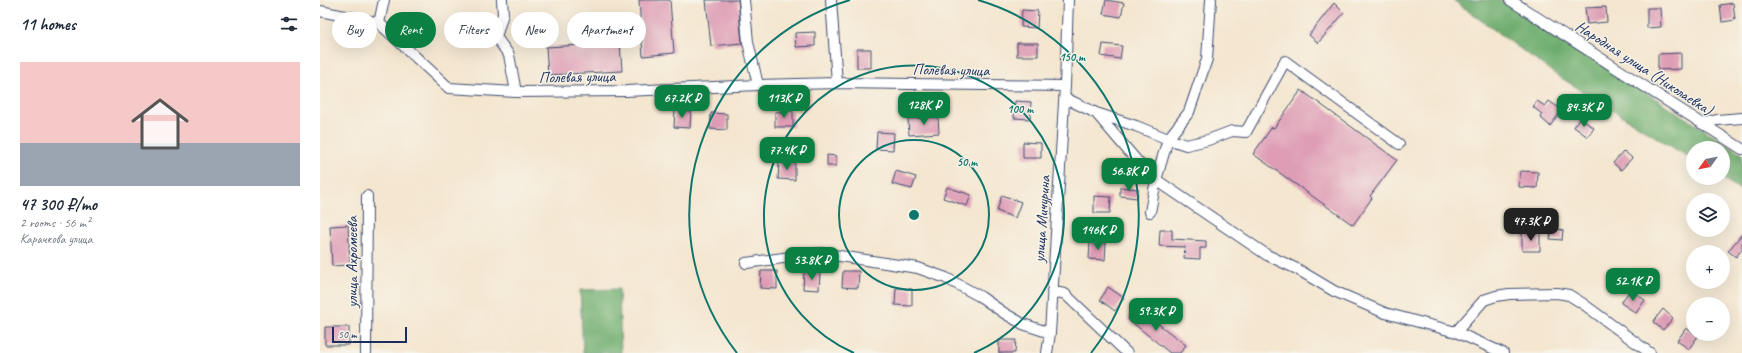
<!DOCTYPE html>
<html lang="en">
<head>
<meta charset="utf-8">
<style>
  body { margin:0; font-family:Caveat,sans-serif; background:#f2f2f3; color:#1f2937; height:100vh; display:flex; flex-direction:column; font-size:15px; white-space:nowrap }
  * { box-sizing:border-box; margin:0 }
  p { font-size:13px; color:#747a83 }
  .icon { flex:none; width:22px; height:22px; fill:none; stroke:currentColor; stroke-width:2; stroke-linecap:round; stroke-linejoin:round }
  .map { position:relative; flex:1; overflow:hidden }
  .panel { display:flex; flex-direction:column; background:#fff; width:320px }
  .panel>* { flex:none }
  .top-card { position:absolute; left:12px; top:12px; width:380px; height:36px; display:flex; gap:8px }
  .needle { width:26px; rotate:237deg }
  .fabs { position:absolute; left:1366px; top:141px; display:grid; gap:8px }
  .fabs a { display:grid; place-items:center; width:44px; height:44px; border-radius:50%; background:#fff; box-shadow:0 4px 16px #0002; font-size:20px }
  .scale { position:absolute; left:12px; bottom:10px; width:75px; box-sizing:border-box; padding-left:4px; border:2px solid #1b2f5e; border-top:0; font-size:11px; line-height:14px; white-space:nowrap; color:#1b2f5e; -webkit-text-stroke:3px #f7f3e8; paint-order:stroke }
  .price { position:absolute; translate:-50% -34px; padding:0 9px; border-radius:8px; background:#0b8043; color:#fff; font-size:13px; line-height:26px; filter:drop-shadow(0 1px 2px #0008) }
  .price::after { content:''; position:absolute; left:50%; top:24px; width:12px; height:9px; margin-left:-6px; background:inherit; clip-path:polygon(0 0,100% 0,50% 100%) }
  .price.on { background:#222; color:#fff }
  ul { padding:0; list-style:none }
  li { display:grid; align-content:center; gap:8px; height:212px; padding:0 20px }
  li+li { border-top:1px solid #e0e1e3 }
  li span { display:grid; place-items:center; height:124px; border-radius:0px; color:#555 }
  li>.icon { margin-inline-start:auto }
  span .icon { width:72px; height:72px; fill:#fffc; stroke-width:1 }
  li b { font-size:17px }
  h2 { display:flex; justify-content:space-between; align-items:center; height:48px; padding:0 20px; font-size:17px }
  .pill { padding:0 14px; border-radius:18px; background:#fff; box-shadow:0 4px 16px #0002; font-size:14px; line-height:36px }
  .pill.on { background:#0b8043; color:#fff }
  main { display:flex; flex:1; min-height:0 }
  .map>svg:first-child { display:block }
</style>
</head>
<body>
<main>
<section class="panel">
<h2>11 homes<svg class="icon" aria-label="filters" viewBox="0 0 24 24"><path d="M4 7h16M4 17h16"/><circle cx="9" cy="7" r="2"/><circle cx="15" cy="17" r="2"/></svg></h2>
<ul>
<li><span style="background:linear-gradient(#f6c9c9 65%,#9aa5b1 0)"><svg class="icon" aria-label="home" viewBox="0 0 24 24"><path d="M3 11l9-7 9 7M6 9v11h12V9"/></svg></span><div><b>47 300 ₽/mo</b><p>2 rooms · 56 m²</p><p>Карачкова улица</p></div></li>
</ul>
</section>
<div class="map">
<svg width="1422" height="353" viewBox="0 0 1422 353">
  <rect width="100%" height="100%" fill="#f7f3e8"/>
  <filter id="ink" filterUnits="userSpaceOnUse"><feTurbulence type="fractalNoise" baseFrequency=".025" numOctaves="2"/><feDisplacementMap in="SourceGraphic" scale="8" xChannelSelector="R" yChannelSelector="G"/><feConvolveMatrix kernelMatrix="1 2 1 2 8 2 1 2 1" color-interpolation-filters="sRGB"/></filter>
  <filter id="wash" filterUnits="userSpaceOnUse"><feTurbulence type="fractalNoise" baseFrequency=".012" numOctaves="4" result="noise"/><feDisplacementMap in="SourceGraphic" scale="16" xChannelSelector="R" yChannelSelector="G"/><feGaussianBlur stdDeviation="0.9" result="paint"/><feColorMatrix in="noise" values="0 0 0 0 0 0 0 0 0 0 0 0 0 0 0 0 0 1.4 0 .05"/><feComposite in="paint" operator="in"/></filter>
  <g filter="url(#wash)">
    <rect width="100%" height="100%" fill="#f4e6cf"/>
    <path fill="#6ead6e" stroke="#446e66" d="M 1133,0 L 1181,0 L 1422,154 L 1422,191 L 1402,178 L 1403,178 L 1403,148 L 1373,148 L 1373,160 L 1235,74 Z
      M 299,289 L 301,353 L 263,353 L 260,290 Z"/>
    <g id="blocks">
      <path fill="#de9db5" d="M 319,0 L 350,0 L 354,53 L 323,56 Z
        M 386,0 L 418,0 L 422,43 L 391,46 Z
        M 786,0 L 804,3 L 801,17 L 783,14 Z
        M 1014,3 L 1024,13 L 998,43 L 989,35 Z
        M 1413,3 L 1415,20 L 1402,22 L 1400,5 Z
        M 1286,7 L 1287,22 L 1267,24 L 1265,8 Z
        M 1327,8 L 1340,8 L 1341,27 L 1327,28 Z
        M 702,10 L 718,11 L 717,28 L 701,27 Z
        M 495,32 L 495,46 L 476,47 L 475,33 Z
        M 300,43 L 302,71 L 228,75 L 226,47 Z
        M 697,43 L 718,43 L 718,56 L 697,56 Z
        M 783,44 L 802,46 L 800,59 L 781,56 Z
        M 537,49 L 551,49 L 551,68 L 537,68 Z
        M 1361,53 L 1361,69 L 1338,70 L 1338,54 Z
        M 981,90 L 1077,160 L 1050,196 L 1052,198 L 1033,225 L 933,154 L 952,127 L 954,128 Z
        M 695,101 L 711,102 L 710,119 L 694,118 Z
        M 1217,101 L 1225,106 L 1229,101 L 1242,110 L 1230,126 L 1220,117 L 1222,114 L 1213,107 Z
        M 355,110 L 371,111 L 370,128 L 354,127 Z
        M 473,111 L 473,127 L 455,127 L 455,112 Z
        M 391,113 L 407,114 L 407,130 L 390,129 Z
        M 618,117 L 619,133 L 589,135 L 588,119 Z
        M 1260,118 L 1274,128 L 1268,137 L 1254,127 Z
        M 557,132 L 574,133 L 573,150 L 556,149 Z
        M 703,142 L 721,143 L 721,158 L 703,158 Z
        M 1304,151 L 1312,158 L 1301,170 L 1293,163 Z
        M 507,155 L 516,156 L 516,166 L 507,166 Z
        M 459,163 L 475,163 L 475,180 L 458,179 Z
        M 576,171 L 596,177 L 592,189 L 572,184 Z
        M 1200,171 L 1218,172 L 1217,188 L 1199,187 Z
        M 627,187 L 651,195 L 647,206 L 623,198 Z
        M 800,187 L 818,189 L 817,198 L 800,196 Z
        M 682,195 L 701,202 L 695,218 L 677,211 Z
        M 774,196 L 791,197 L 790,213 L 774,213 Z
        M 28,225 L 30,265 L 12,266 L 10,226 Z
        M 1232,228 L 1243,230 L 1242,240 L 1230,239 Z
        M 840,230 L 852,230 L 852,239 L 886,241 L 886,248 L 880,248 L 880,259 L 864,258 L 865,247 L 839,246 Z
        M 1202,232 L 1220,233 L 1220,251 L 1202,251 Z
        M 1422,234 L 1422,249 L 1416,257 L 1408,251 Z
        M 770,242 L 786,243 L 785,260 L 769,259 Z
        M 441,271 L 457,271 L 457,289 L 440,288 Z
        M 523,271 L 539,271 L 538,288 L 522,287 Z
        M 484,272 L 500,273 L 499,290 L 483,289 Z
        M 788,287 L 804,298 L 795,311 L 780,300 Z
        M 576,288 L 592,289 L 592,306 L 575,305 Z
        M 1310,290 L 1325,300 L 1316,313 L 1301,303 Z
        M 817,306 L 831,316 L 829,317 L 866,345 L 860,353 L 850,353 L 808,319 Z
        M 1343,309 L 1353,318 L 1343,330 L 1333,322 Z
        M 5,327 L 29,327 L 29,345 L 5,345 Z
        M 1366,328 L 1378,336 L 1369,349 L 1357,341 Z
        M 679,340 L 696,340 L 695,353 L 679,353 Z"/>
    </g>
  </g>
  <g filter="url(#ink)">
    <use href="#blocks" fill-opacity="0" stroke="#3c4a6f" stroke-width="1"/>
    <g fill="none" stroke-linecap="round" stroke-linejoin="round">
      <g stroke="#3c4a6f" stroke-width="12">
        <path id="minor" d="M 182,0 L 183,14 L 176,37 L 189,55 L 196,92
          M 424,0 L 428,42 L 438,85
          M 511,0 L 517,83
          M 1190,0 L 1422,149
          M 0,11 L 59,23 L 129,88 L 196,92 L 306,91 L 438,85 L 517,83 L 745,86
          M 59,23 L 64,0
          M 745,98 L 776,113 L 816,126 L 848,139 L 869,112 L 887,59 L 891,0
          M 776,113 L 829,175 L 947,255 L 977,269 L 1014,291 L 1065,313 L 1136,332 L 1183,353
          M 1382,124 L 1397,120 L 1422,118
          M 830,212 L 836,180 L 848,139 L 866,145 L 888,140 L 912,131 L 926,132 L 965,61 L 1079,144
          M 426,263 L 500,253 L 598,268 L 626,278 L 661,297 L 684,313 L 703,324 L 730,333
          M 732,291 L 745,294 L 807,353
          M 1136,332 L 1164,300 L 1176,296 L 1189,294 L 1237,293 L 1249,295 L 1262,303 L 1330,353
          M 46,353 L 47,196
          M 727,353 L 730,333 L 745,86 L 748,0"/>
      </g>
      <use href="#minor" stroke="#fff" stroke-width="10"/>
    </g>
  </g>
  <g fill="none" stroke="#0f766e" stroke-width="2">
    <circle cx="594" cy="215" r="75"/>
    <path d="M534 353A150 150 0 1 1 654 353"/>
    <path d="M417 353A224 224 0 0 1 530 0M658 0A224 224 0 0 1 771 353"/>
  </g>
  <g text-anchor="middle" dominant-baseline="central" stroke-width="3" stroke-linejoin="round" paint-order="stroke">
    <g font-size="16" fill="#1b2f5e" stroke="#f7f3e8">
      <text transform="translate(1324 68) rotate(33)">Народная улица (Николаевка)</text>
      <text transform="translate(631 70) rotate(1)">Полевая улица</text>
      <text transform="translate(257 77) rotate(-1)">Полевая улица</text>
      <text transform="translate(722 219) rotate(-86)">улица Мичурина</text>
      <text transform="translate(32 262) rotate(-90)">улица Ахромеева</text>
    </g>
  </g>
  <circle cx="594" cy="215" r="6" fill="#0f766e" stroke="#f7f3e8" stroke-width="2"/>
  <g font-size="12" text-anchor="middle" font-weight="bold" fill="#0f766e" stroke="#f7f3e8" stroke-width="3" stroke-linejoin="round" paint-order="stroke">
    <text x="752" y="61">150 m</text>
    <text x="700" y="113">100 m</text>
    <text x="647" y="166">50 m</text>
  </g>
</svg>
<div class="fabs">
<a><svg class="needle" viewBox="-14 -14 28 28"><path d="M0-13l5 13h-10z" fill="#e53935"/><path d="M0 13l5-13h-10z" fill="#747a83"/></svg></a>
<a><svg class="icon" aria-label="layers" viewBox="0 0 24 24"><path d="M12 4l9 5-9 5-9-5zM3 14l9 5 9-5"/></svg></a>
<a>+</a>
<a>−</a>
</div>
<div class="scale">50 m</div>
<b class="price" style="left:362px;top:119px">67.2K ₽</b>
<b class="price" style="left:464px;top:119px">113K ₽</b>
<b class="price" style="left:604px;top:126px">128K ₽</b>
<b class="price" style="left:1264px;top:128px">84.3K ₽</b>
<b class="price" style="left:467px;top:171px">77.4K ₽</b>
<b class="price" style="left:809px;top:192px">56.8K ₽</b>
<b class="price on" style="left:1211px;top:242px">47.3K ₽</b>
<b class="price" style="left:778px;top:251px">146K ₽</b>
<b class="price" style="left:492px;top:281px">53.8K ₽</b>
<b class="price" style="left:1313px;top:302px">52.1K ₽</b>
<b class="price" style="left:836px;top:332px">59.3K ₽</b>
<div class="top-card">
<a class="pill">Buy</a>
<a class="pill on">Rent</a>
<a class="pill">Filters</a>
<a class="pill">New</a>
<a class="pill">Apartment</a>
</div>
</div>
</main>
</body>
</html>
